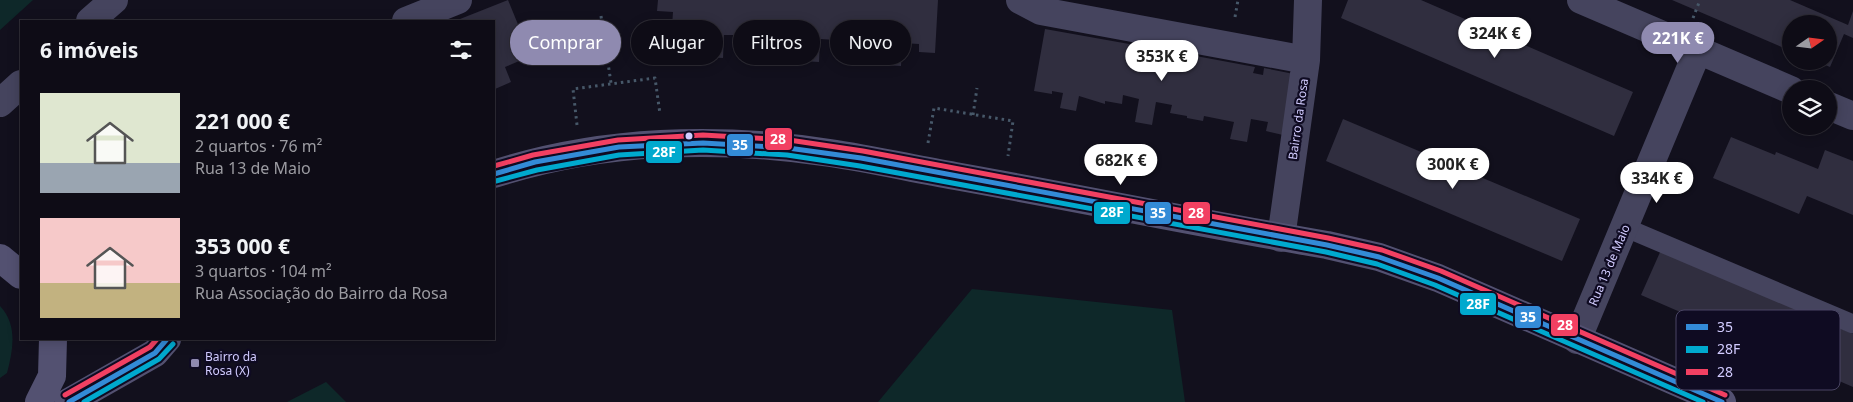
<!DOCTYPE html>
<html lang="pt">
<head>
<meta charset="utf-8">
<style>
  body { margin:0; font-family:"Noto Sans",sans-serif; background:#17151f; color:#f1f3f6; height:100vh; display:flex; flex-direction:column; font-size:19px; white-space:nowrap }
  * { box-sizing:border-box; margin:0 }
  p { font-size:16px; color:#9b9ba1 }
  .icon { flex:none; width:28px; height:28px; fill:none; stroke:currentColor; stroke-width:2; stroke-linecap:round; stroke-linejoin:round }
  .map { position:relative; flex:1; overflow:hidden }
  .drawer { position:absolute; left:20px; top:20px; width:475px; height:320px; display:flex; flex-direction:column; background:#0e0c16; border-radius:0px; box-shadow:0 2px 12px #0003,0 0 0 1px #2e2c35 }
  .drawer>* { flex:none }
  .guide { position:absolute; left:510px; top:20px; width:475px; height:45px; display:flex; gap:10px }
  .needle { width:32px; rotate:76deg }
  .tools { position:absolute; left:1782px; top:15px; display:grid; gap:10px }
  .tools a { display:grid; place-items:center; width:55px; height:55px; border-radius:50%; background:#0e0c16; box-shadow:0 2px 12px #0003,0 0 0 1px #2e2c35; font-size:25px }
  .price { position:absolute; translate:-50% -42px; padding:0 11px; border-radius:18px; background:#fff; color:#222; font-size:16px; line-height:32px; filter:drop-shadow(0 1px 2px #0008) }
  .price::after { content:''; position:absolute; left:50%; top:30px; width:15px; height:11px; margin-left:-8px; background:inherit; clip-path:polygon(0 0,100% 0,50% 100%) }
  .price.current { background:#8f8ab0; color:#fff }
  ul { padding:0; list-style:none }
  li { display:flex; align-items:center; gap:15px; height:125px; padding:0 20px }
  li span { display:grid; place-items:center; flex:none; width:140px; height:100px; border-radius:0px; color:#555 }
  li>.icon { margin-inline-start:auto }
  span .icon { width:60px; height:60px; fill:#fffc; stroke-width:1 }
  li b { font-size:21px }
  h2 { display:flex; justify-content:space-between; align-items:center; height:60px; padding:0 20px; font-size:21px }
  .tag { padding:0 18px; border-radius:22px; background:#0e0c16; box-shadow:0 2px 12px #0003,0 0 0 1px #2e2c35; font-size:18px; line-height:45px }
  .tag.current { background:#8f8ab0; color:#fff }
  .map>svg:first-child { display:block }
</style>
</head>
<body>
<div class="map">
<svg width="1853" height="402" viewBox="0 0 1853 402">
  <rect width="100%" height="100%" fill="#12101d"/>
  <path fill="#0e2829" d="M 0,0 L 33,0 L 0,30 Z
    M 972,289 L 1172,310 L 1185,402 L 878,402 Z
    M 0,306 C 18,325 13,350 7,373 L 0,378 Z
    M 326,382 L 346,402 L 287,402 Z"/>
  <path fill="#302e3f" d="M 508,0 L 531,56 L 505,67 L 511,82 L 495,89 L 494,21 L 455,21 Z
    M 658,0 L 938,0 L 935,53 L 919,52 L 919,44 L 902,43 L 901,66 L 885,65 L 886,41 L 870,40 L 869,51 L 836,49 L 836,40 L 820,39 L 819,62 L 802,61 L 802,44 L 775,42 L 774,48 L 756,47 L 756,44 L 740,43 L 740,35 L 724,35 L 723,58 L 706,57 L 707,34 L 690,32 L 689,41 L 671,40 L 673,12 L 657,11 Z
    M 1348,0 L 1421,0 L 1633,92 L 1614,136 L 1341,18 Z
    M 1672,0 L 1790,0 L 1848,25 L 1853,11 L 1853,38 L 1844,34 L 1830,67 L 1816,61 L 1829,61 L 1829,24 L 1791,24 L 1791,51 Z
    M 1045,29 L 1146,47 L 1145,54 L 1167,59 L 1169,51 L 1255,67 L 1253,73 L 1263,75 L 1264,68 L 1294,74 L 1283,135 L 1266,131 L 1268,122 L 1251,119 L 1247,142 L 1230,139 L 1234,122 L 1204,116 L 1203,121 L 1187,118 L 1187,116 L 1170,113 L 1172,105 L 1156,102 L 1152,125 L 1135,122 L 1139,99 L 1123,95 L 1122,104 L 1105,101 L 1105,104 L 1079,96 L 1076,111 L 1060,108 L 1063,93 L 1052,91 L 1052,94 L 1034,91 Z
    M 1343,119 L 1580,219 L 1562,261 L 1326,161 Z
    M 1731,137 L 1775,155 L 1776,152 L 1818,169 L 1825,150 L 1853,161 L 1853,215 L 1807,196 L 1799,214 L 1713,178 Z
    M 1661,250 L 1853,334 L 1853,387 L 1641,295 Z"/>
  <g fill="none" stroke-linecap="round" stroke-linejoin="round">
    <path stroke="#475869" stroke-width="3" stroke-dasharray="2.5 4" stroke-linecap="butt" d="M 601,16 L 611,83
      M 1235,17 L 1238,0
      M 1693,18 L 1700,0
      M 973,115 L 977,88
      M 577,125 L 573,89 L 655,78 L 660,114
      M 928,143 L 934,108 L 1013,121 L 1008,156"/>
    <path stroke="#45445e" stroke-width="19" d="M 1624,227 L 1853,324"/>
    <path stroke="#45445e" stroke-width="28" d="M 1020,0 L 1041,11 L 1306,60
      M 1581,0 L 1791,90
      M 90,21 L 114,0
      M 406,21 L 458,0
      M 0,103 L 21,84
      M 1829,106 L 1853,116
      M 1281,238 L 1306,60 L 1308,0
      M 1577,340 L 1698,50"/>
    <path stroke="#535171" stroke-width="28" d="M 494,174 C 602,139 719,136 830,153 C 872,159 914,169 955,176 C 1079,198 1203,224 1327,245 L 1379,257 L 1438,278 L 1722,402
      M 0,258 L 21,275
      M 39,402 L 52,376 L 53,339
      M 69,402 L 155,353 L 167,339"/>
    <g stroke="#0f0b22" stroke-width="9">
      <path id="bus-1" d="M 494,174 L 535,162 L 619,147 L 703,143 L 788,148 L 861,158 L 1327,245 L 1379,257 L 1438,278 L 1722,402
        M 69,402 L 155,353 L 167,339"/>
    </g>
    <g stroke="#0f0b22" stroke-width="9">
      <path id="bus-2" d="M 496,181 L 537,170 L 619,155 L 703,150 L 787,155 L 860,166 L 1326,252 L 1377,264 L 1435,285 L 1703,402
        M 84,402 L 159,359 L 173,344"/>
    </g>
    <g stroke="#0f0b22" stroke-width="9">
      <path id="bus-3" d="M 494,166 L 533,155 L 618,140 L 703,135 L 789,140 L 863,151 L 1328,238 L 1382,250 L 1441,271 L 1725,395
        M 65,395 L 150,347 L 157,339"/>
    </g>
    <use href="#bus-1" stroke="#338bd7" stroke-width="5"/>
    <use href="#bus-2" stroke="#00a9ce" stroke-width="5"/>
    <use href="#bus-3" stroke="#f24062" stroke-width="5"/>
  </g>
  <circle fill="#d2ccff" stroke="#0f0b22" stroke-width="2" cx="689" cy="136" r="4.5"/>
  <rect fill="#8f8ab0" stroke="#0f0b22" stroke-width="2" x="190" y="358" width="10" height="10" rx="2.5"/>
  <g text-anchor="middle" dominant-baseline="central" stroke-width="4.5" stroke-linejoin="round" paint-order="stroke">
    <g font-size="12" fill="#d2ccff" stroke="#0f0b22">
      <text transform="translate(1298 119) rotate(-82)">Bairro da Rosa</text>
      <text transform="translate(1609 265) rotate(-67)">Rua 13 de Maio</text>
    </g>
    <g font-size="12" fill="#d2ccff" stroke="#0f0b22" text-anchor="start">
      <text x="205" y="356">Bairro da<tspan x="205" dy="14">Rosa (X)</tspan></text>
    </g>
  </g>
  <rect x="1676" y="310" width="164" height="80" rx="8" fill="#0f0b22" stroke="#4a4564" stroke-width="1"/>
  <rect x="1686" y="324" width="22" height="6" fill="#338bd7"/>
  <rect x="1686" y="346" width="22" height="7" fill="#00a9ce"/>
  <rect x="1686" y="369" width="22" height="6" fill="#f24062"/>
  <g font-size="14" fill="#d2ccff">
    <text x="1717" y="332">35</text>
    <text x="1717" y="354">28F</text>
    <text x="1717" y="377">28</text>
  </g>
  <g stroke="#0f0b22" stroke-width="2">
    <rect x="764" y="127" width="29" height="24" rx="5" fill="#f24062"/>
    <rect x="726" y="133" width="28" height="24" rx="5" fill="#338bd7"/>
    <rect x="645" y="140" width="38" height="24" rx="5" fill="#00a9ce"/>
    <rect x="1093" y="201" width="38" height="24" rx="5" fill="#00a9ce"/>
    <rect x="1182" y="201" width="29" height="24" rx="5" fill="#f24062"/>
    <rect x="1144" y="201" width="28" height="24" rx="5" fill="#338bd7"/>
    <rect x="1459" y="292" width="38" height="24" rx="5" fill="#00a9ce"/>
    <rect x="1514" y="305" width="28" height="24" rx="5" fill="#338bd7"/>
    <rect x="1550" y="313" width="29" height="24" rx="5" fill="#f24062"/>
  </g>
  <g font-size="14" text-anchor="middle" font-weight="bold" fill="#fff">
    <text x="778" y="144">28</text>
    <text x="740" y="150">35</text>
    <text x="664" y="157">28F</text>
    <text x="1112" y="217">28F</text>
    <text x="1196" y="218">28</text>
    <text x="1158" y="218">35</text>
    <text x="1478" y="309">28F</text>
    <text x="1528" y="322">35</text>
    <text x="1565" y="330">28</text>
  </g>
</svg>
<div class="tools">
<a><svg class="needle" viewBox="-14 -14 28 28"><path d="M0-13l5 13h-10z" fill="#e53935"/><path d="M0 13l5-13h-10z" fill="#9b9ba1"/></svg></a>
<a><svg class="icon" aria-label="layers" viewBox="0 0 24 24"><path d="M12 4l9 5-9 5-9-5zM3 14l9 5 9-5"/></svg></a>
</div>
<b class="price" style="left:1495px;top:59px">324K €</b>
<b class="price current" style="left:1678px;top:64px">221K €</b>
<b class="price" style="left:1162px;top:82px">353K €</b>
<b class="price" style="left:1121px;top:186px">682K €</b>
<b class="price" style="left:1453px;top:190px">300K €</b>
<b class="price" style="left:1657px;top:204px">334K €</b>
<div class="guide">
<a class="tag current">Comprar</a>
<a class="tag">Alugar</a>
<a class="tag">Filtros</a>
<a class="tag">Novo</a>
</div>
<section class="drawer">
<h2>6 imóveis<svg class="icon" aria-label="filters" viewBox="0 0 24 24"><path d="M4 7h16M4 17h16"/><circle cx="9" cy="7" r="2"/><circle cx="15" cy="17" r="2"/></svg></h2>
<ul>
<li><span style="background:linear-gradient(#dfe7d0 70%,#9aa5b1 0)"><svg class="icon" aria-label="home" viewBox="0 0 24 24"><path d="M3 11l9-7 9 7M6 9v11h12V9"/></svg></span><div><b>221 000 €</b><p>2 quartos · 76 m²</p><p>Rua 13 de Maio</p></div></li>
<li><span style="background:linear-gradient(#f6c9c9 65%,#c2b280 0)"><svg class="icon" aria-label="home" viewBox="0 0 24 24"><path d="M3 11l9-7 9 7M6 9v11h12V9"/></svg></span><div><b>353 000 €</b><p>3 quartos · 104 m²</p><p>Rua Associação do Bairro da Rosa</p></div></li>
</ul>
</section>
</div>
</body>
</html>
